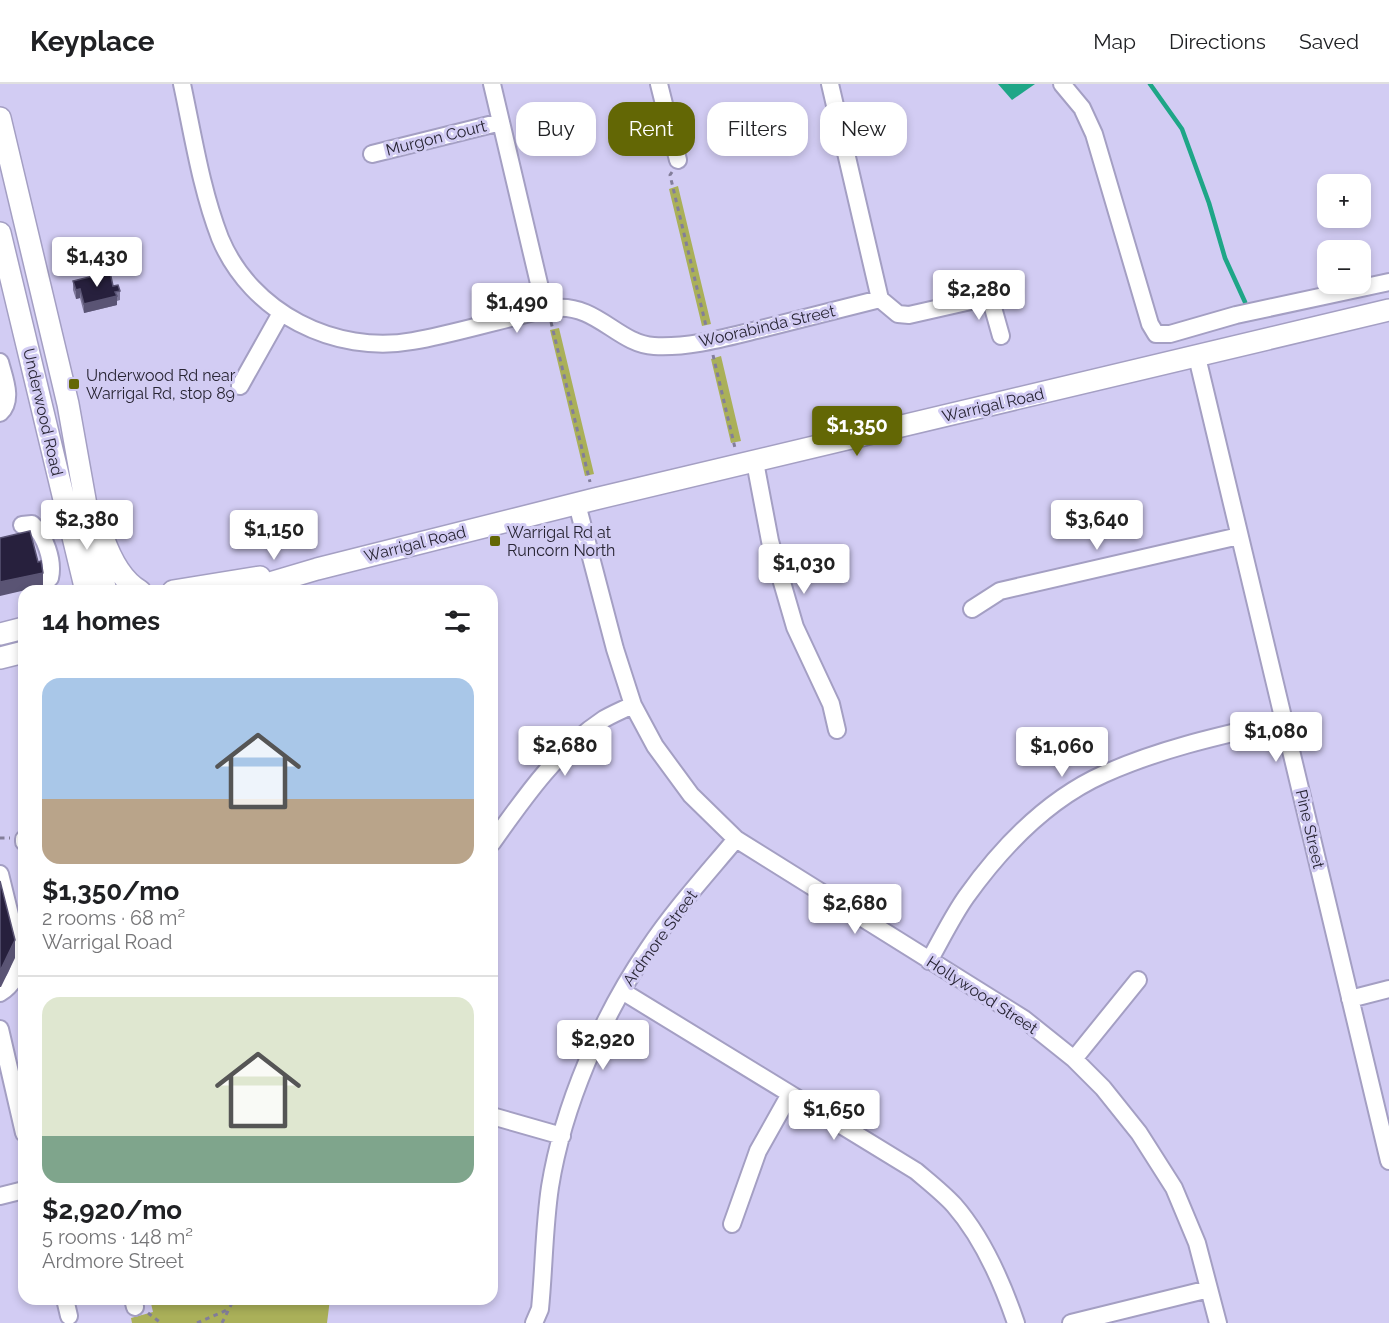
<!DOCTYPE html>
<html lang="en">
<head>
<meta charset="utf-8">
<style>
  body { margin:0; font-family:Raleway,sans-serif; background:#f2f2f2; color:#202124; height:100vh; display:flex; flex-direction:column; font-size:22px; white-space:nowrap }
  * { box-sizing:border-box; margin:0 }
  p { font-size:20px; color:#757577 }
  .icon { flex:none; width:33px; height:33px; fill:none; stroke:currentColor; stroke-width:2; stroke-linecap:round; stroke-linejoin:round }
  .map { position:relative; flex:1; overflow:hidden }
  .drawer { position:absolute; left:18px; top:501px; width:480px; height:720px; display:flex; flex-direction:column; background:#fff; border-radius:18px; box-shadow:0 3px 9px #0003 }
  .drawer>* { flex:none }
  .banner { position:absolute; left:516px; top:18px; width:570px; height:54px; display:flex; gap:12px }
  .controls { position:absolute; left:1317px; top:90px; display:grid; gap:12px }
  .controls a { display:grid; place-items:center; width:54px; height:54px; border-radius:12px; background:#fff; box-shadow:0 3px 9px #0003; font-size:30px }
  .price { position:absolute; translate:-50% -51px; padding:0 14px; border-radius:6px; background:#fff; color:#222; font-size:20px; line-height:39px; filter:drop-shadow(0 2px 3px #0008) }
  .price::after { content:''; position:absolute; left:50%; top:36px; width:18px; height:14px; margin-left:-9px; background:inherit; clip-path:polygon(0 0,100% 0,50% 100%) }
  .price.active { background:#636705; color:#fff }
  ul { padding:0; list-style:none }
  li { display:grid; align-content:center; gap:12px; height:318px; padding:0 24px }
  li+li { border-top:2px solid #e0e0e0 }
  li span { display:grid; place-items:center; height:186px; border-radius:18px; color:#555 }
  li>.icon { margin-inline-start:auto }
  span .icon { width:108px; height:108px; fill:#fffc; stroke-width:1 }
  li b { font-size:26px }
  h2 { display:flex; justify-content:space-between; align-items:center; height:72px; padding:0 24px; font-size:26px }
  .tag { padding:0 21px; border-radius:18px; background:#fff; box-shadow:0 3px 9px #0003; font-size:21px; line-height:54px }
  .tag.active { background:#636705; color:#fff }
  header { display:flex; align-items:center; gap:36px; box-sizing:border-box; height:84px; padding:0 30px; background:#fff; border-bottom:2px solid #e0e0e0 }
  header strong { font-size:28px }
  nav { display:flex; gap:33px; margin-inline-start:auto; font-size:21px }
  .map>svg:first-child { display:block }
</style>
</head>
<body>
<header>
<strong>Keyplace</strong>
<nav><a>Map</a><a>Directions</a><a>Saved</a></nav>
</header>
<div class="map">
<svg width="1389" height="1239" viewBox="0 0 1389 1239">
  <rect width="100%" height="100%" fill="#d2ccf3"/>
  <path fill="#aab059" d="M 678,102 L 711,240 L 702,242 L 669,105 Z
    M 559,244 L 594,390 L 585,392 L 550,246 Z
    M 721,272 L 741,357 L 731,359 L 711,275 Z
    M 150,1215 L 330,1215 L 327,1239 L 132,1239 L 131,1234 L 153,1228 Z"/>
  <path fill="#1ea687" d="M 998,0 L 1035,0 L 1012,16 Z"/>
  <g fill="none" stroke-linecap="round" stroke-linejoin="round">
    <path stroke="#1ea687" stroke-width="4.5" d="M 1150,0 L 1182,45 L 1209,119 L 1225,174 L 1245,218"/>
    <g stroke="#a49fc3" stroke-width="20">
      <path id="minor" d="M 182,0 C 193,51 201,105 220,154 C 251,229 335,271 413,257 C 447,251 481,241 515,233 C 528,230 541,225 555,224 C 597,220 618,260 654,262 C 691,264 727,253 761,245 C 801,235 841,225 880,215 L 898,230 L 909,231 L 1015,207
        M 492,0 L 545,225
        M 659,0 L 678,76
        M 830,0 L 880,215
        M 1062,0 L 1082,24 L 1094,50 L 1150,240 L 1156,250 L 1170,250 L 1236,231 L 1389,198
        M 372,70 L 501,38
        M 990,213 L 1001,252
        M 1197,273 L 1389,1077
        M 0,278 C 4,294 14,316 0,329
        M 240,302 L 281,229
        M 755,378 L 770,457 L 795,543 L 831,620 L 837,646
        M 577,420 L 615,565 L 633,621 L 655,662 L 691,711 L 736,755 L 1024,935 L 1074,975 L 1103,1004 L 1139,1049 L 1174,1104 L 1197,1159 L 1218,1239
        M 22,441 L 32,440 C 45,451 54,477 50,494 L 43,500
        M 972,525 L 1000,507 L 1239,452
        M 24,755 L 24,758
        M 492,759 C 524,714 557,666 604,635 C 613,630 624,625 633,621
        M 0,790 L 21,876 C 17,891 13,901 0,909
        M 929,877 C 941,856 952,833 966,813 C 1001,764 1048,715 1104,690 C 1162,664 1223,651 1284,637
        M 622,907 L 916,1087 C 929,1098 943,1109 954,1121 C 983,1154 1002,1198 1016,1239
        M 1350,915 L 1389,905
        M 0,945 L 24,1049
        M 1074,975 L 1138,896
        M 492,1032 L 562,1052
        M 0,1112 L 24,1106
        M 732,1140 L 758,1067 L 790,1010
        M 65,1215 L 69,1232
        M 133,1215 L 135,1223
        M 534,1239 L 540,1225 C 544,1185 544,1143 550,1103 C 563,1022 602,932 648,865 C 674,826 706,791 736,755
        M 1071,1239 L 1209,1205"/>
    </g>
    <g stroke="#a49fc3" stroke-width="24">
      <path id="major" d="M 0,34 L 68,320 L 91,449 L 106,507
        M 0,149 L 86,507
        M 103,453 C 110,473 121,496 140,507
        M 173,507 L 260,493
        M 243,507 L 317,485 L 595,415 L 1389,226
        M 0,550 L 24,544
        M 0,574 L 24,568"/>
    </g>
    <path stroke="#837e9a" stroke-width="3" stroke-dasharray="4.5 4.5" stroke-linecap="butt" d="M 672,88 L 670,91 L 706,242
      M 551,238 L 590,398
      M 713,271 L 735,364
      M 0,754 L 10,754
      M 148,1229 L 161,1239
      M 197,1239 L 227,1226
      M 222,1239 L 234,1215"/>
    <use href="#minor" stroke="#fff" stroke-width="16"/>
    <use href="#major" stroke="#fff" stroke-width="21"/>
  </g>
  <path fill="#7c7698" d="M 73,197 L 120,207 L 120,216 L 117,217 L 117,221 L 84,229 L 80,214 L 76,215 L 73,206 Z"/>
  <path fill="#5a5474" d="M 80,205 L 80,214 L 76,215 L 76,206 Z
    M 117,212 L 117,221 L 84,229 L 84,220 Z
    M 43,489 L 43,502 L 0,512 L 0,498 Z
    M 15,856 L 15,874 L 1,903 L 0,903 L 0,886 Z"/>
  <path fill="#27203d" stroke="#5a5474" stroke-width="1.5" d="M 110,188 L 113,202 L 118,201 L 120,207 L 115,208 L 117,212 L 84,220 L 80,205 L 76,206 L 73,197 Z
    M 30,447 L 38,478 L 41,477 L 43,489 L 0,498 L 0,454 Z
    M 0,797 L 15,856 L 1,885 L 0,886 Z"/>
  <g fill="#636705" stroke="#d2ccf3" stroke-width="2">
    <rect x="68" y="294" width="12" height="12" rx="3"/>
    <rect x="489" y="451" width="12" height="12" rx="3"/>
  </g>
  <g text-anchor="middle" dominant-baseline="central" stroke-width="6" stroke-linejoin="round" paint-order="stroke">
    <g font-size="16" fill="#282534" stroke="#d2ccf3">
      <text transform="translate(436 54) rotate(-14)">Murgon Court</text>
      <text transform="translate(767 242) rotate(-13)">Woorabinda Street</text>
      <text transform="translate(993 321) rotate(-13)">Warrigal Road</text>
      <text transform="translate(43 328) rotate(77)">Underwood Road</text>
      <text transform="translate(415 460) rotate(-14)">Warrigal Road</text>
      <text transform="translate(1310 745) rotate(77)">Pine Street</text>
      <text transform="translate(660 854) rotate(-54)">Ardmore Street</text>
      <text transform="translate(982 911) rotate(33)">Hollywood Street</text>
    </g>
    <g font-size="16" fill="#282534" stroke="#d2ccf3" text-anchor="start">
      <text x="86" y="291">Underwood Rd near<tspan x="86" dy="18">Warrigal Rd, stop 89</tspan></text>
      <text x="507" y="448">Warrigal Rd at<tspan x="507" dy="18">Runcorn North</tspan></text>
    </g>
  </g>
</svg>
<div class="controls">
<a>+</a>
<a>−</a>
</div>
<b class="price" style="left:97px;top:204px">$1,430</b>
<b class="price" style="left:979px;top:237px">$2,280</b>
<b class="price" style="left:517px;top:250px">$1,490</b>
<b class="price active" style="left:857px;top:373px">$1,350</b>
<b class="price" style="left:87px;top:467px">$2,380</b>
<b class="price" style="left:1097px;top:467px">$3,640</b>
<b class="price" style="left:274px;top:477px">$1,150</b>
<b class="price" style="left:804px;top:511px">$1,030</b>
<b class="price" style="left:1276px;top:679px">$1,080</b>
<b class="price" style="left:565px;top:693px">$2,680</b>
<b class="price" style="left:1062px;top:694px">$1,060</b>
<b class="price" style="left:855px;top:851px">$2,680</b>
<b class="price" style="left:603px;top:987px">$2,920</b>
<b class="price" style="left:834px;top:1057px">$1,650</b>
<div class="banner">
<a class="tag">Buy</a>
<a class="tag active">Rent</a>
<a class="tag">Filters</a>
<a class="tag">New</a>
</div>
<section class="drawer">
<h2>14 homes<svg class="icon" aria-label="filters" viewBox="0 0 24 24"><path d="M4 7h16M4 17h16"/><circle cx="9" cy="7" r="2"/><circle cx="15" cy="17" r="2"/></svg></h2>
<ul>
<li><span style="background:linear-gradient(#a9c7e8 65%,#b9a48a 0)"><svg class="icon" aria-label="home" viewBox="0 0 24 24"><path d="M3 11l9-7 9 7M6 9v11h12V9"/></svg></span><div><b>$1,350/mo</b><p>2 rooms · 68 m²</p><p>Warrigal Road</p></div></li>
<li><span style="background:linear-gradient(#dfe7d0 75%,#7fa58c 0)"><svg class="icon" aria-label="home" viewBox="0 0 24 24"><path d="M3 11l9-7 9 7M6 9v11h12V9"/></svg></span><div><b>$2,920/mo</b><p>5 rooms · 148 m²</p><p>Ardmore Street</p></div></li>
</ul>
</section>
</div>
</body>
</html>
